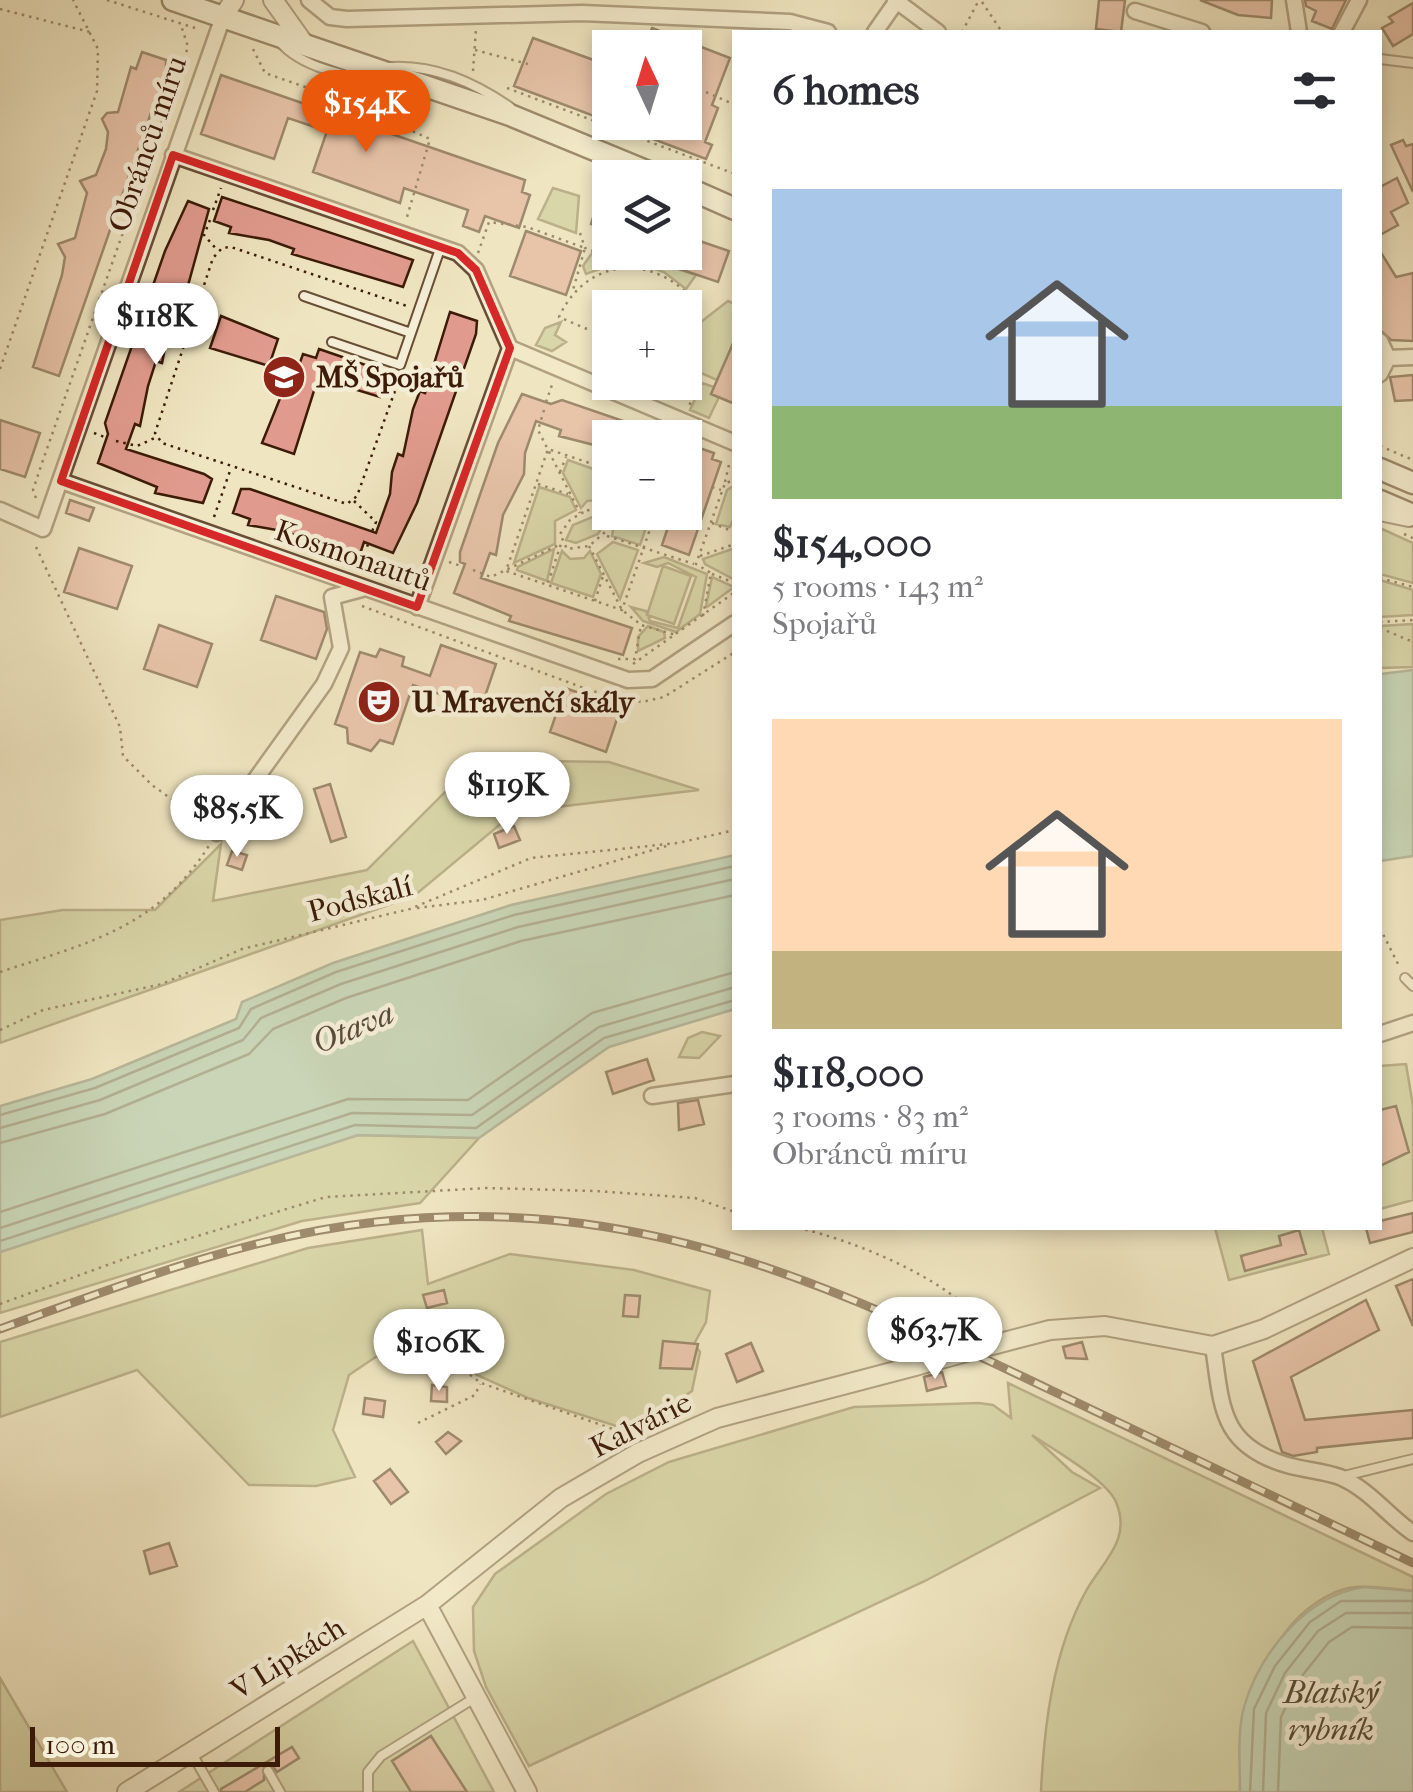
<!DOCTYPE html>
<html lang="en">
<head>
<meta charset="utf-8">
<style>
  body { margin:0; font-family:"IM FELL French Canon",serif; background:#f7f7f7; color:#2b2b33; height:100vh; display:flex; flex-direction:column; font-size:38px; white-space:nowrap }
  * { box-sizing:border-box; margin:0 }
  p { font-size:32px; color:#7c7c81 }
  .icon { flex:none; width:55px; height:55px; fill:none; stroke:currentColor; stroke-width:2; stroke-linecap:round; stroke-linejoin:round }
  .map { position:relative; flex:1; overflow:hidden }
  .panel { position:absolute; left:732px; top:30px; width:650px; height:1200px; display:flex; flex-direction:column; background:#fff; border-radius:0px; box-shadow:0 5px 15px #0003 }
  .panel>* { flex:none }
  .needle { width:65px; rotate:356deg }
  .tools { position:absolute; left:592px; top:30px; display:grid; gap:20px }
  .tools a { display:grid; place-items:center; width:110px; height:110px; border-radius:0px; background:#fff; box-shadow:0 5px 15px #0003; font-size:50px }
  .scale { position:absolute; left:30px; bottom:25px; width:250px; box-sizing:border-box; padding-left:10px; border:5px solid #3c1c08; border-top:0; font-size:28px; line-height:35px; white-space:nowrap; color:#3c1c08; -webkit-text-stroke:8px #f5eed6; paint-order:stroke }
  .price { position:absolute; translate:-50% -85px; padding:0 22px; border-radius:35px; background:#fff; color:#222; font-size:32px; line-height:65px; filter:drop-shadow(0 2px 5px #0008) }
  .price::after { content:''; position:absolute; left:50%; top:60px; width:30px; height:22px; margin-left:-15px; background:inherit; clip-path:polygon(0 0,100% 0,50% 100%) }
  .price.active { background:#ea580c; color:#fff }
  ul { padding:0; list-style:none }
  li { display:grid; align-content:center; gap:20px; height:530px; padding:0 40px }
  li span { display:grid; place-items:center; height:310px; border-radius:0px; color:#555 }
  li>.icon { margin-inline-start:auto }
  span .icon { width:180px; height:180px; fill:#fffc; stroke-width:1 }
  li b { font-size:42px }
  h2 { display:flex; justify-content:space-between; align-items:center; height:120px; padding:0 40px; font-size:42px }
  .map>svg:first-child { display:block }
</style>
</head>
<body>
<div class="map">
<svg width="1413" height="1792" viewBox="0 0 1413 1792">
  <rect width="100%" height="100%" fill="#efe5c0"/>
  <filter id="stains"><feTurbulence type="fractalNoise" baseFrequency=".002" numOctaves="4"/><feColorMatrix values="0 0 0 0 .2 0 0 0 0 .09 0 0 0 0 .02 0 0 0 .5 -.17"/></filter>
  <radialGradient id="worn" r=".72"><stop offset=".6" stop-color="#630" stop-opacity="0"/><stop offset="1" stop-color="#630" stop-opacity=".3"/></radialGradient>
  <path fill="#bfc38e" stroke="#7e704b" stroke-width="2.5" d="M 553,188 L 579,196 L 576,233 L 538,219 Z
    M 592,253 L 610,261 L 611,265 L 586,274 L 583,266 Z
    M 634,253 L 646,253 L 645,258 L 696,275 L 686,289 L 664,272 L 636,263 Z
    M 728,301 L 735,304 L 735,339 L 717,380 L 694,370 L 700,334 L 688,332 Z
    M 561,322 L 555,335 L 566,342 L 552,351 L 536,345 L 545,328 Z
    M 702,383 L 714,387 L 712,394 L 719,397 L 709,418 L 690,410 Z
    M 568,460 L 610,475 L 610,509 L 598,500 L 587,501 L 581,508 L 563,473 Z
    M 735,485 L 735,515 L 730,527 L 716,524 L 727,490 Z
    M 539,487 L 570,497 L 576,510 L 555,521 L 555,544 L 514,563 Z
    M 616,513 L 651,513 L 640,545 L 612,536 Z
    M 595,516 L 606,520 L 598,534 L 576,543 L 566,540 L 573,525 Z
    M 1380,528 L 1413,543 L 1413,583 L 1380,574 Z
    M 613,542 L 638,550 L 620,599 L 597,554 Z
    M 735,548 L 735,580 L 705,564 L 703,559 Z
    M 554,549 L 547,581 L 517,570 L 518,567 Z
    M 562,551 L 570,559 L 584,558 L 590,551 L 601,574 L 593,597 L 551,583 Z
    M 664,557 L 707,574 L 700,614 L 676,632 L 643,621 L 631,607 L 646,611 L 650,621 L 678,628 L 696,577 L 668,563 L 657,567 L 644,563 Z
    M 663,566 L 691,576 L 674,624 L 647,615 Z
    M 712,577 L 734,587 L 707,607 L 706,606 Z
    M 1380,580 L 1413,590 L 1413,615 L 1380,617 Z
    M 1413,624 L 1413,667 L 1380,668 L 1380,626 Z
    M 648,626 L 664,632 L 665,638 L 638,651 L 638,637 Z
    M 544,761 L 609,762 L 699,790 L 515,812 L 414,896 L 0,1043 L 0,920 L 63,910 L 155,910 L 221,844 L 213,901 L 367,870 L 445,792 Z
    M 702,1032 L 720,1036 L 699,1058 L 679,1057 L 688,1038 Z
    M 1406,1064 L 1413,1106 L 1413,1200 L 1380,1209 L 1380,1066 Z
    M 358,1135 L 479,1138 L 420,1203 L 302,1221 L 0,1313 L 0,1252 Z
    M 1215,1228 L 1322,1228 L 1329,1254 L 1229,1280 Z
    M 422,1230 L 428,1284 L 510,1254 L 634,1270 L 710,1291 L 706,1322 L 694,1344 L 700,1352 L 692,1391 L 632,1431 L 528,1398 L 477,1375 L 423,1325 L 349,1375 L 333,1430 L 355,1477 L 316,1486 L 249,1485 L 137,1370 L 0,1417 L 0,1342 L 308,1248 Z
    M 1008,1383 L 1413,1577 L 1413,1591 C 1389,1589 1358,1582 1336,1592 C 1263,1623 1240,1722 1240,1792 L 1041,1792 C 1044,1725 1053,1651 1086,1591 C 1103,1561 1132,1540 1116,1502 C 1106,1479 1054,1450 1032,1435 L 1072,1472 L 1100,1488 L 925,1581 L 529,1766 L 486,1687 L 474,1651 L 473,1607 L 495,1574 L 606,1494 L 669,1462 L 854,1407 L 979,1403 L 993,1405 L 1011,1418 Z
    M 413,1641 L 494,1792 L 179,1792 Z
    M 0,1678 L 67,1792 L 0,1792 Z"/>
  <path fill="#9bc0ac" stroke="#757e6a" stroke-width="2.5" d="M 1413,670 L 1413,856 L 1380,861 L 1380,674 Z
    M 735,855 L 735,1009 L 609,1047 L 479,1138 L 358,1135 L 0,1252 L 0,1106 L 92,1079 L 236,1019 L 242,1002 L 333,963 L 511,905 Z
    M 1364,1587 L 1413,1591 L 1413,1792 L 1240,1792 C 1240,1765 1237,1733 1244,1707 C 1260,1652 1307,1595 1364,1587 Z"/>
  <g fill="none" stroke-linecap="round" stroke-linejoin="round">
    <path stroke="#6c6e5a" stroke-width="2.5" d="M 0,1115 L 95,1088 L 239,1028 L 251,1009 L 336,972 L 514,915 L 735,866
      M 0,1128 L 100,1100 L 243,1040 L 261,1018 L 341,984 L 518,927 L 735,879
      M 0,1143 L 105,1114 L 249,1054 L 273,1029 L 346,998 L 521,941 L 735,895
      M 0,1212 L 348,1099 L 468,1100 L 592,1013 L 735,972
      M 0,1228 L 352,1113 L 472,1115 L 599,1027 L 735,987
      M 0,1241 L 355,1125 L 476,1128 L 604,1038 L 735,1000
      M 1250,1792 L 1254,1709 L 1275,1666 L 1310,1622 L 1341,1601 L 1413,1601
      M 1263,1792 L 1266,1713 L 1285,1673 L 1318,1631 L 1346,1613 L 1413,1613
      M 1278,1792 L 1281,1717 L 1298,1681 L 1329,1642 L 1352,1627 L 1413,1628"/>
  </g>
  <path fill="#e19b8e" stroke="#3c1c08" stroke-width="2.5" d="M 1099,0 L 1125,0 L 1121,32 L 1096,29 Z
    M 1200,0 L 1272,0 L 1271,18 L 1238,15 Z
    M 1305,0 L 1346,0 L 1332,29 L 1312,21 L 1316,11 L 1306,6 Z
    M 1413,3 L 1413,34 L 1393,46 L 1382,28 L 1393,22 L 1389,17 Z
    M 652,28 L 730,58 L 712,105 L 718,108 L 705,142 L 712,145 L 706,159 L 613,124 L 653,122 L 685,135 L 685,48 L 644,48 Z
    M 533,38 L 610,66 L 610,122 L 514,86 Z
    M 142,52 L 166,60 L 166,70 L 59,376 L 33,367 L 62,275 L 65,257 L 58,244 L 75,238 L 87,193 L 80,181 L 96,175 L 106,149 L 108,132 L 102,119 L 107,113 L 118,112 L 131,67 L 136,69 Z
    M 221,75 L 525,180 L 522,192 L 530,195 L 519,228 L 485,216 L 479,232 L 463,226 L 468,210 L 404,188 L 400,203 L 313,172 L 327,131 L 288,118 L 274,159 L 201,134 Z
    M 1403,140 L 1406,146 L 1413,144 L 1413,192 L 1391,145 Z
    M 1397,178 L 1408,203 L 1391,212 L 1398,225 L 1380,235 L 1380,187 Z
    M 222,197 L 413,260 L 403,287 L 292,254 L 294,249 L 269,240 L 229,233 L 231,227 L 214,221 Z
    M 188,201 L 209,209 L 184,300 L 178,298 L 170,323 L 162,363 L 156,361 L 148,386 L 140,426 L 135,424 L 126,449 L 204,474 L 212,479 L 203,503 L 155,493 L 157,487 L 98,463 L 108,434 L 105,423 L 165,251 Z
    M 597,205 L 610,210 L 610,231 L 591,224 Z
    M 526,231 L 581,251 L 566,295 L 510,276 Z
    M 685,236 L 729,251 L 718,282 L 638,255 L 685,252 Z
    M 1380,251 L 1396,277 L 1413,273 L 1413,341 L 1391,340 L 1380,330 Z
    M 450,312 L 477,321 L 476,334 L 417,503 L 393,553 L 364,542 L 359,557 L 329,553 L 288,532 L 248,525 L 250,519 L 233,513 L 241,489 L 250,489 L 376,533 L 390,494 L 392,472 L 398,454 L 403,456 L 413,409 L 420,391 L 425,393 Z
    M 221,316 L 278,339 L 269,366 L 210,348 Z
    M 735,339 L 735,404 L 711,394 Z
    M 319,349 L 389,373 L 380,397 L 318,378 L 294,454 L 262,443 L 285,386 L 291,388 L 303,354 L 316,358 Z
    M 1413,375 L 1413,400 L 1395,401 L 1390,377 Z
    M 522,394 L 551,404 L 562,400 L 664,435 L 610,438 L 610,447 L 598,446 L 559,436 L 561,430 L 536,421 L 525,453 L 524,474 L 503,515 L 496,555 L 490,553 L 481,578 L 632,628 L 623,655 L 509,621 L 511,616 L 454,593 L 465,564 L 460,562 L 460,552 L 498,443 Z
    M 0,420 L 40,433 L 25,477 L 0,469 Z
    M 685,443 L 714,453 L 712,459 L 721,462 L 689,555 L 662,545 L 673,512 L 685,512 L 690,475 L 685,473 Z
    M 70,500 L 94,508 L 89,521 L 66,513 Z
    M 79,548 L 132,566 L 117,609 L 64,592 Z
    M 276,596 L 324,612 L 327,629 L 316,659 L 261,640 Z
    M 159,625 L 212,644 L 197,687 L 144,669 Z
    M 441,645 L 496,664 L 481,708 L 413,685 L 393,744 L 380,740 L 371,751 L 348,743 L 347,728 L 335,724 L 360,652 L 376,657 L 380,649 L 404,657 L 402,666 L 430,676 Z
    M 565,688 L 621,707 L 606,752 L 550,732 Z
    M 330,784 L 346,837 L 331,842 L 314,789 Z
    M 514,826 L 520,840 L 499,848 L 494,834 Z
    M 232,851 L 247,855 L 242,870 L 227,865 Z
    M 647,1059 L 654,1080 L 613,1094 L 606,1072 Z
    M 698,1100 L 704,1124 L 679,1130 L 678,1103 Z
    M 1396,1106 L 1409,1152 L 1380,1166 L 1380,1110 Z
    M 1413,1213 L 1413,1232 L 1370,1243 L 1366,1228 L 1380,1228 L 1380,1221 Z
    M 1299,1230 L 1306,1254 L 1245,1271 L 1241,1256 L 1281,1245 L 1279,1236 Z
    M 1413,1279 L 1413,1326 L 1396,1286 Z
    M 444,1290 L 447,1303 L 427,1308 L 423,1295 Z
    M 625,1295 L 640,1296 L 638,1317 L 623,1316 Z
    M 1366,1300 L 1379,1330 L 1291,1377 L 1305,1420 L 1413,1410 L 1413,1438 L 1317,1448 L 1317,1452 L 1293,1456 L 1282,1452 L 1253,1361 Z
    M 663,1341 L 698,1344 L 692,1369 L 660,1368 Z
    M 1082,1342 L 1087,1359 L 1066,1358 L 1063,1347 Z
    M 751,1343 L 763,1371 L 737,1382 L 726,1354 Z
    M 942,1372 L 946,1386 L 927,1391 L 924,1377 Z
    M 432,1385 L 447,1387 L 447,1402 L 431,1401 Z
    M 365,1398 L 385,1401 L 383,1417 L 363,1414 Z
    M 448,1432 L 461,1441 L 446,1454 L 436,1442 Z
    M 390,1469 L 408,1492 L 391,1504 L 374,1481 Z
    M 169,1543 L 177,1566 L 150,1574 L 144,1551 Z
    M 431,1736 L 467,1792 L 411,1792 L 392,1761 Z
    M 292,1747 L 299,1758 L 277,1772 L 271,1764 L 264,1765 L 264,1780 L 245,1792 L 221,1792 L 221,1789 Z"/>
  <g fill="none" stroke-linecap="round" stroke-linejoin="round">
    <g stroke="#694e36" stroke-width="12">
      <path id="service" d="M 279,41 C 301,68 350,78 384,80
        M 1380,59 L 1413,63
        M 389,67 C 434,64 473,82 510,107
        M 304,296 L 411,333 L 441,246
        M 332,342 L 400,365 L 411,333
        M 1380,516 L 1409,522
        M 1405,978 L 1413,986
        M 1340,1477 L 1413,1459
        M 191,1752 L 214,1792
        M 268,1771 L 280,1792
        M 368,1792 L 368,1772 L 381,1756 L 476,1697"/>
    </g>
    <g stroke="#694e36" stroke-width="19">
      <path id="minor" d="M 309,0 L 330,17 L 347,19 L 582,13 L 790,22 L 828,32
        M 895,0 L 938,32
        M 1294,0 L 1299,32
        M 1135,11 L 1202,32
        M 875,32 L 896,2
        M 1342,32 L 1359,0
        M 173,155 L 458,253 L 476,270 L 510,348 L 735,443
        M 1380,341 L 1388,358 L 1380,374
        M 1388,358 L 1413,357
        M 61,481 L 628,680 L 652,679 L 735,623
        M 0,510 L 43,529 L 223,17
        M 417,607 L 510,348
        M 217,833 L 324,684 L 341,648 L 332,597 L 362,589
        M 1380,1034 L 1413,1023
        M 652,1096 L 735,1084
        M 1213,1346 C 1222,1405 1219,1445 1287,1465 C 1304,1470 1323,1471 1340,1477 C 1370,1490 1387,1515 1413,1533"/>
    </g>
    <g stroke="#694e36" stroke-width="22">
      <path id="tertiary" d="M 273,0 L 305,45
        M 223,17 L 234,0
        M 996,1344 L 1050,1330 L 1105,1326 L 1213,1346 L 1264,1329 L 1413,1258
        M 427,1605 L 527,1792
        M 127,1792 L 427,1605 L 561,1498 L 638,1453 L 717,1418 L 915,1366"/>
    </g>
    <g stroke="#3c1c08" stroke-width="25">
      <path id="secondary" d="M 173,0 L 510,115 L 663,178
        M 685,187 L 735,209
        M 1380,469 L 1413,483
        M 1380,501 L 1413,515"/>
    </g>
    <path stroke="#3c1c08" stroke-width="2.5" stroke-dasharray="2.5 5" stroke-linecap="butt" d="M 107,0 L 195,28
      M 982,2 L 1002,32
      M 0,9 L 90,32
      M 962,32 L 979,0
      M 253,49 L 265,73 L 351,103 L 381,95 L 374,93
      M 475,50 L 528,64
      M 473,71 L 476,29
      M 507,88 L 735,174
      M 706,92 L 735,105
      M 381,95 L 390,121 L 430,139 L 407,217
      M 213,210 L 221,188
      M 210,220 L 204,235 L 218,251
      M 580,233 L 585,248 L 613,258 L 615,265
      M 478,253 L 489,222 L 527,227 L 585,248 L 573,290
      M 587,329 L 559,317 C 589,252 663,254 701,310
      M 0,369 L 97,91 L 98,49 L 73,0
      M 685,370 L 701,377 L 689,406
      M 400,377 L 357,496 L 347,504 L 162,443 L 155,433 L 213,258 L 222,248 L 231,247 L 407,306
      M 546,402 L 553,382
      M 544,410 L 538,430 L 580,513
      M 94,433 L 107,438
      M 116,441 L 137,446 L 157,437
      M 1380,446 L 1413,460
      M 610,470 L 548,449 L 506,571 L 622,610 L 656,512
      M 560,472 L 566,457
      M 685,479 L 703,484
      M 725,482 L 730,460
      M 538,484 L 568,494
      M 712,487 L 721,490
      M 36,498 L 33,490 L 42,463 L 188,47 L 181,25
      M 354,501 L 376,522 L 371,534
      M 587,510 L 610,514 L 612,526 L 589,546 L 567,549 L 560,534 L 570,520 Z
      M 214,517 L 231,468
      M 712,523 L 734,532
      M 1404,534 L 1413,538
      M 607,536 L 694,564
      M 589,546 L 622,610 L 640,624
      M 36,547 L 120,727 L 123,756 L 152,785 L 206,824
      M 700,556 L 735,544
      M 449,562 L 464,567
      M 360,568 L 368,544
      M 473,570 L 491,577 L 561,544 L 548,583
      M 712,574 L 735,583
      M 1380,578 L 1413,587
      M 595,601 L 603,576
      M 362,606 L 592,691 L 642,702 L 664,697 L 735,652
      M 703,616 L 711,573 L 696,564 L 725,483 L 735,480
      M 1380,622 L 1413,620
      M 1380,628 L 1413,642
      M 618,659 L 635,659 L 641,625 L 676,635
      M 633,664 L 735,592
      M 417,908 L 482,900 L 670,845
      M 1380,928 L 1400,968
      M 0,972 C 88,943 158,928 210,844
      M 0,1030 L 43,1010 L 162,984 L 242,949 L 410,909 L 531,858 L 678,843 L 735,830
      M 798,1228 C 854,1240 957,1282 987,1330
      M 0,1304 L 135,1255 L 326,1197 L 487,1188 L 595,1191 L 695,1198 L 735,1212
      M 428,1343 L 481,1383 L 630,1435
      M 418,1423 L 475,1395 L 480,1384"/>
    <use href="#service" stroke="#f5eed6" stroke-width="8"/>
    <use href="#minor" stroke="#f5eed6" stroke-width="14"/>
    <use href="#tertiary" stroke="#f5eed6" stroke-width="18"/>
    <use href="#secondary" stroke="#f5eed6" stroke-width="20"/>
    <g stroke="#3c1c08" stroke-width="9">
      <path id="rail" d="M 0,1329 C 122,1285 246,1236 376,1222 C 640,1193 829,1284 1059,1394 C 1177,1450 1295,1506 1413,1563"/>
    </g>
    <use href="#rail" stroke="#f5eed6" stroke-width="5" stroke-dasharray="15" stroke-linecap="butt"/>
    <g stroke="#694e36" stroke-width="22" stroke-linecap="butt">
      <path id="tertiary-bridge" d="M 915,1366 L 996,1344"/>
    </g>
    <use href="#tertiary-bridge" stroke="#f5eed6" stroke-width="18"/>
  </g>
  <path d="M0 0H1413V1792H0ZM 173,155 L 458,253 L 476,270 L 510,348 L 417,607 L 61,481 Z" fill="#efe5c0" fill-opacity=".55" fill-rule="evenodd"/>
  <path fill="none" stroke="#d62828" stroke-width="8" stroke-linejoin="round" d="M 173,155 L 458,253 L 476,270 L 510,348 L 417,607 L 61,481 Z"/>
  <defs>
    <g id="school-disc" transform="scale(2.25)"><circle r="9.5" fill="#8f2418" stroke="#f5eed6"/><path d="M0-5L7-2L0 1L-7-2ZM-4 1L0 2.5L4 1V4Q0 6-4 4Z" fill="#fff"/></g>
    <g id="theatre-disc" transform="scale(2.25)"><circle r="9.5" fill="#8f2418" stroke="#f5eed6"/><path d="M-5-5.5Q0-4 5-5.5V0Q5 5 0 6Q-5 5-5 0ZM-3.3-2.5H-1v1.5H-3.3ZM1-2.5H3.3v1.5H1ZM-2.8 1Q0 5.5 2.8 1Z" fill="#fff"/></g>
  </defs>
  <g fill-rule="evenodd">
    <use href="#school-disc" x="284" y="377"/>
    <use href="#theatre-disc" x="379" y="702"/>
  </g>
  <g text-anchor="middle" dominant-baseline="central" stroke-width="9" stroke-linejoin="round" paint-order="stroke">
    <g font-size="30" fill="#3c1c08" stroke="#f5eed6">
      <text transform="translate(148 144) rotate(-71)">Obránců míru</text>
      <text transform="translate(353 556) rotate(19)">Kosmonautů</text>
      <text transform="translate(360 899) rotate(-15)">Podskalí</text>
      <text transform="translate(641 1425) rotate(-27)">Kalvárie</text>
      <text transform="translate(288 1659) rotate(-32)">V Lipkách</text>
    </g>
    <g font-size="30" font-weight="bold" fill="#3c1c08" stroke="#f5eed6" text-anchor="start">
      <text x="316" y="377">MŠ Spojařů</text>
      <text x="412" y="702">U Mravenčí skály</text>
    </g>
    <g font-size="32" font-style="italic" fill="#584d39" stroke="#f5eed6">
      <text transform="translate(353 1028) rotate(-23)">Otava</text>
      <text x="1331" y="1692">Blatský<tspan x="1331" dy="37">rybník</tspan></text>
    </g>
  </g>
  <rect width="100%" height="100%" filter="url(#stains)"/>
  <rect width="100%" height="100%" fill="url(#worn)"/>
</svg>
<div class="tools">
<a><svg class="needle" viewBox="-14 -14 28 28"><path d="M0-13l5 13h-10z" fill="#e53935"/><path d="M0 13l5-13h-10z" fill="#7c7c81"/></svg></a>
<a><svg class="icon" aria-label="layers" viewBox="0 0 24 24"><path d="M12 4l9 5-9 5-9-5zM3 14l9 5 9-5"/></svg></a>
<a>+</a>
<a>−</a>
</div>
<div class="scale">100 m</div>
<b class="price active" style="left:366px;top:155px">$154K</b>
<b class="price" style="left:156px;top:368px">$118K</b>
<b class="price" style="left:507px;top:837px">$119K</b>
<b class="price" style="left:237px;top:860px">$85.5K</b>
<b class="price" style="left:935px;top:1382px">$63.7K</b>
<b class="price" style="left:439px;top:1394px">$106K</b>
<section class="panel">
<h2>6 homes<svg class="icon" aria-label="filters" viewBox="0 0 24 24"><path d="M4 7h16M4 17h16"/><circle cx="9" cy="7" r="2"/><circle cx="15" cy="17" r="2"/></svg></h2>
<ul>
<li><span style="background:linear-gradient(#a9c7e8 70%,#8fb573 0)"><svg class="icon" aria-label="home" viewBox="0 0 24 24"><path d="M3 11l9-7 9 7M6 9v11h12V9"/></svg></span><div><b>$154,000</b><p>5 rooms · 143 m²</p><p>Spojařů</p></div></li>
<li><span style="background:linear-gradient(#ffd9b3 75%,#c2b280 0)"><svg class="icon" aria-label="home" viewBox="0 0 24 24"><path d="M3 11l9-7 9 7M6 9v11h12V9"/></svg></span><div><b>$118,000</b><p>3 rooms · 83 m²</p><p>Obránců míru</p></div></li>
</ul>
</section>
</div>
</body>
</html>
